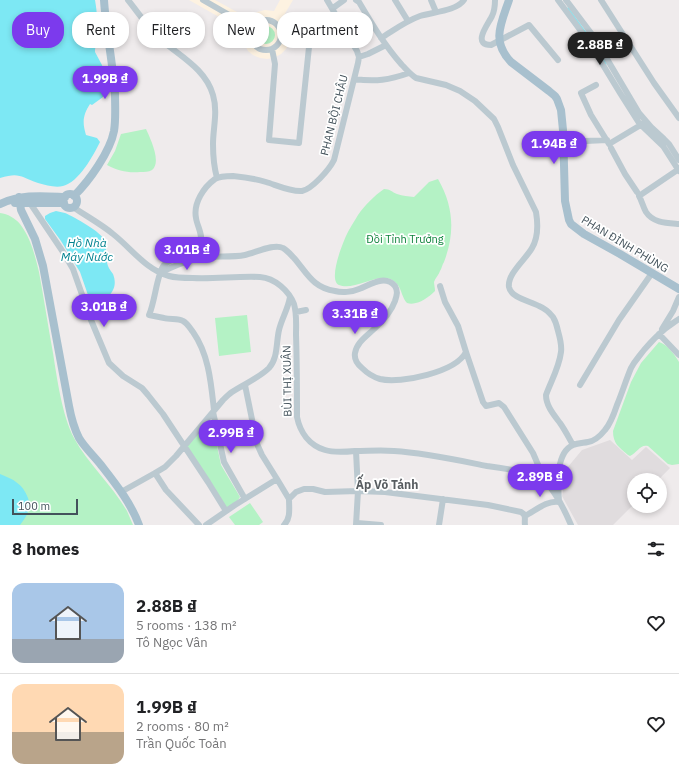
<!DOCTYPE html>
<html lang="en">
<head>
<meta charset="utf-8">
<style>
  body { margin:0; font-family:"IBM Plex Sans",sans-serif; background:#f2f2f2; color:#202124; height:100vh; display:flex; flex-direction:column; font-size:15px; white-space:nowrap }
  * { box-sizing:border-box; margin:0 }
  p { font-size:13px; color:#757577 }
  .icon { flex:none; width:22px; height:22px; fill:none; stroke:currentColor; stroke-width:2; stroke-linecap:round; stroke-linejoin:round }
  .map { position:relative; height:525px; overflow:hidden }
  .panel { display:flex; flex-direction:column; background:#fff; flex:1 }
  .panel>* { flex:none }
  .hud { position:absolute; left:12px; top:12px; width:400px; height:36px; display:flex; gap:8px }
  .tools { position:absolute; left:627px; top:473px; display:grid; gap:8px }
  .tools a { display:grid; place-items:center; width:40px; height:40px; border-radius:50%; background:#fff; box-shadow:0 2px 6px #0003; font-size:20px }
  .scale { position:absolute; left:12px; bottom:10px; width:66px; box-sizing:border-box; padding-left:4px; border:2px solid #43525b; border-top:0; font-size:11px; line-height:14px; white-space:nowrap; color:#43525b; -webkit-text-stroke:3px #fff; paint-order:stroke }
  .price { position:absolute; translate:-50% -34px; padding:0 9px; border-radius:14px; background:#7c3aed; color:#fff; font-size:13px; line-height:26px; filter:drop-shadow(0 1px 2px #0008) }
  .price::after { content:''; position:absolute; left:50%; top:24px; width:12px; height:9px; margin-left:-6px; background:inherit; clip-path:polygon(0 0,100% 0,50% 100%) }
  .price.on { background:#222; color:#fff }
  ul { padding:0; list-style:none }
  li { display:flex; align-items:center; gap:12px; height:100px; padding:0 12px }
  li+li { border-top:1px solid #e0e0e0 }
  li span { display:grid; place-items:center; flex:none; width:112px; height:80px; border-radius:12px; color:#555 }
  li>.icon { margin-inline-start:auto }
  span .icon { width:48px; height:48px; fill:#fffc; stroke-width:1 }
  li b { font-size:17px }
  h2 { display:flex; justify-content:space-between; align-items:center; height:48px; padding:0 12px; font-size:17px }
  .chip { padding:0 14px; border-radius:16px; background:#fff; box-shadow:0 2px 6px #0003; font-size:14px; line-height:36px }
  .chip.on { background:#7c3aed; color:#fff }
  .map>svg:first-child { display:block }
</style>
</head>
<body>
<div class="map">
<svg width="679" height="525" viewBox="0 0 679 525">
  <rect width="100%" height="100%" fill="#efebec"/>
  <path fill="#fdf2e1" d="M 189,0 L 215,0 L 248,18 L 257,12 L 265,10 L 274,11 L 280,0 L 293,0 L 283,17 L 289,26 L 291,34 L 290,42 L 286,49 L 281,54 L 274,58 L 267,59 L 260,58 L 253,55 L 248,51 L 244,44 L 242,37 L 242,30 Z"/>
  <path fill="#e0dcde" d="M 610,440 L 632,460 L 646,447 L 670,468 L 658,480 L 634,480 L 634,504 L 613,525 L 578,525 L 562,496 L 567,468 L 582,450 Z"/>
  <path fill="#b4f2c5" d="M257 35a9 9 0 1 1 18 0a9 9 0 1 1-18 0Z
    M 146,129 C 150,138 162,162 152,170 C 149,172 144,172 140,172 C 128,173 118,171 107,165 L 115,151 L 121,134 Z
    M 438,179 C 454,207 455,233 444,262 C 442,265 442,268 440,271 C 439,275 435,278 434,282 C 434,284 435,288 435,291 C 428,298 417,306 407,303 C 402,298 402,290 397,284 C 383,267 356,292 339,285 C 328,280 342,245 346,236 C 349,229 354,222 358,215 C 365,205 374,196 384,189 C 390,189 392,192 397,194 C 403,196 408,196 414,197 L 429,182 Z
    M 0,213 C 8,214 15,218 20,224 C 31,238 35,256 39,272 C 44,299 48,326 53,353 C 57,378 62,415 74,438 C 88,464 112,485 127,511 C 129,516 131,520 133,525 L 0,525 Z
    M 247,315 L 251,352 L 219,356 L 215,318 Z
    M 659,342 C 667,344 675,355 679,362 L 679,464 L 672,465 L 668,464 L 648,446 C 640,444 637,453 630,456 L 628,455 C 619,447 613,444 613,431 L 631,382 L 641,363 Z
    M 207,420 L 210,420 L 212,422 L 221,465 L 240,497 L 238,500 L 228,508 L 225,507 L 187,449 L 187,444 Z
    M 250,503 L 263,522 L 259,525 L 235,525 L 229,517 Z"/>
  <path fill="#7de8f4" d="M 0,0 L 95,0 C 98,17 98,33 95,50 L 95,52 L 102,65 L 104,73 L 104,94 L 103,97 L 92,105 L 90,104 C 83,115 82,122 86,135 L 97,138 L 100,142 C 93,156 79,182 63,186 C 55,188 46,185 38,183 C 20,177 20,172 0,178 Z
    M 56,211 C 59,212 62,212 65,213 C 74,217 102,232 105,241 C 107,249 105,258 108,266 C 109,269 111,271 113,274 C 117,284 114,292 106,298 L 91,297 L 88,295 L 80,272 L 61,241 L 45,219 L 45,216 L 50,213 Z
    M 0,474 C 13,479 23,484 28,498 C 29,501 30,505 29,508 C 28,514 24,520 20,525 L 0,525 Z"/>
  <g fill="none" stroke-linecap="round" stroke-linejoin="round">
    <path stroke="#7de8f4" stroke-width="1.5" d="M 568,8 L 591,40
      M 593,43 L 606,64"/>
    <path stroke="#bbc9d0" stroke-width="6" d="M 128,0 C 137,11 147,26 157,36 C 177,55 205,67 213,95 C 218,112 213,128 213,144 C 213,156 214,167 217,178
      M 203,0 L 252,28
      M 356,0 L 359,2 C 372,24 385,46 402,65 C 407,70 410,74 416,78 L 446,85 L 460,91 L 475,101 L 494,119 L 498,127 L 513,165 L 536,212 C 538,224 538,238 532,248 C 526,259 507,274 509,287 C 511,298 530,301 539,306 C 544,308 549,312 553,317 C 556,322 557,326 558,331 C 560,338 562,345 561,352 C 559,368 551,381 546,395 C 546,406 554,415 560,423 C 565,430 569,438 573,445
      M 395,0 L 408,21
      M 431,0 L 436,12
      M 495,0 C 495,6 495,10 492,16 C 489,23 471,45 491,45 L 529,25 L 558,60
      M 558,0 L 589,42 L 620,93 L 639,123 L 663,146 L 679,171
      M 566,0 L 594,37 L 639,113 L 651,127 L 664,139 L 669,144 L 679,160
      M 601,0 L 654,83 L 679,118
      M 333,8 L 344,0
      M251 35a15 15 0 1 1 30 0a15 15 0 1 1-30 0Z
      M 381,38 C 394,30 406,21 420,16 C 432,12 457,11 464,0
      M 272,49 L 275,64 L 269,140 L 299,143 L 309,47 C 308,26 298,26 281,31
      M 359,57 L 368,54 L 386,45
      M 354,79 C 376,82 389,80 409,73
      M 596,85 L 581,93 L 591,115 L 609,144 L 644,123
      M 564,142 L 607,140
      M 611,148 L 625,174 L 637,192
      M 679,169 L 639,196 C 642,201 643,207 646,212 C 653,223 667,223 679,224
      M 30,203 L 63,252 L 73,269 L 91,320 L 109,363 L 123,376 L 142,388 L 148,395 L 163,414 L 208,482 L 226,511
      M 73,207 C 86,216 101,224 113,234 C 131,248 146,270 169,276 C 176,278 185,278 193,278 C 215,279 238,276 260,277 C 275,278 289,291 294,304 C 297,314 296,325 296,335 C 297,362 297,390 297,417 C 300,432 309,445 325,450 C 334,453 345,452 355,451 C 368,451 381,450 394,451 C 426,453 457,460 487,466 C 501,468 515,470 529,473 C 534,475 539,478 544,481 C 555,490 565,511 571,525
      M 160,273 C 173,266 186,261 200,258 C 215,255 230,258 245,255 C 255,253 274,243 283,248 C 287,250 291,255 294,258 C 307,273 313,288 335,291 C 342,293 352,292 359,289 C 370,285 385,274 395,286 C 398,291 397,295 395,301 C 391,312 383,321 374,329 C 367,336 357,342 355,353 C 354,359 357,364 362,368 C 367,373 373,377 380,379 C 401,384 456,372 466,352 L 458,326 L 445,302 L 440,286
      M 296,312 L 306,310
      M 662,329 L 673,311 L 679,297
      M 659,334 L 679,355
      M 466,352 L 483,402 L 486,406 L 499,403 L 504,407 L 533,453 L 539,467 L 543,481
      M 245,385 L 257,444 L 262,455 L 277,479
      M 580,385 L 619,320 L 652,273
      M 214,410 C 211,383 209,355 193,332 C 190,328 187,323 183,321 C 178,318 170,320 164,318 C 159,317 154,316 149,315 C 155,302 157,273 164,265 C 172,256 196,256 200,245 C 204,236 197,226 196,218 C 193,203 204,187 215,179 C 220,176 227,176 233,176 C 244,177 256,179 266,182 C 276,185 291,192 302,191 C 312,189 329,170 334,160 L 358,63 L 359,57 L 357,51 L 327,0
      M 213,412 L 224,462 L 245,499
      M 356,451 L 358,491 L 356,525
      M 155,473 L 166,490 L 199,525
      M 121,492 L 155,473 L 165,467 L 176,456 L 223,400 C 226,397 229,394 232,392 C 244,384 259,378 269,368 C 278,358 276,343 279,330 C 282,318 288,309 290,297
      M 525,516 C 535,511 547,500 559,502 C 558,486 555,453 573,445 C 578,443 583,443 588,442 C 595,441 601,435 605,430 C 611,423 614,414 617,405 C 622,393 626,380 631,368 L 634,363 C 646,346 661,330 679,319
      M 357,523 L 381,525
      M 206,525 L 235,505 L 277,479 L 289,499
      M 284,525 C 291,518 289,508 289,499 L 296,492 L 304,489 L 313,489 L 325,492 L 358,491 L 385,492 L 488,505 L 521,512 C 527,515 524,520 525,525
      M 439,525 L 443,499"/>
    <path stroke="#a8c0ce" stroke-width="8" d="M 509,0 C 501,24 491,41 511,62 L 549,91 L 555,96 L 557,99 L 561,110 L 563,130 L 565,201 L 569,220 L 571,224 L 584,234 L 620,254 L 679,289
      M63 201a7 7 0 1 1 14 0a7 7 0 1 1-14 0Z
      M 74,196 C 89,181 110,152 114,131 C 116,119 115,107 115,94 C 113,63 106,32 104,0
      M 19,197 L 21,210 L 35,239 L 43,266 L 69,406 C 71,417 74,428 79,438 C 85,448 94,456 101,465 C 115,483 131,503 139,525
      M 15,203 L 64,203
      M 0,204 C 22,194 41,196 65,197"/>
  </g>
  <g text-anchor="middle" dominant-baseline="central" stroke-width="3.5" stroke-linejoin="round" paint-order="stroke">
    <g font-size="11" fill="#43525b" stroke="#fff">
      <text transform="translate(334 115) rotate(-76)">PHAN BỘI CHÂU</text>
      <text transform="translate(625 244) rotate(31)">PHAN ĐÌNH PHÙNG</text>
      <text transform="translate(287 381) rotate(-91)">BÙI THỊ XUÂN</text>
    </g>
    <g font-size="11" fill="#0e823b" stroke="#fff">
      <text x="405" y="239">Đồi Tỉnh Trưởng</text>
    </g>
    <g font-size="12" font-style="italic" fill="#038390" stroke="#fff">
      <text x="87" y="242">Hồ Nhà<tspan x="87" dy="14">Máy Nước</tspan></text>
    </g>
    <g font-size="12" font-weight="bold" fill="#585d61" stroke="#fff">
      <text x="387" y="484">Ấp Võ Tánh</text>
    </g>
  </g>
</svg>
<div class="tools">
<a><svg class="icon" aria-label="locate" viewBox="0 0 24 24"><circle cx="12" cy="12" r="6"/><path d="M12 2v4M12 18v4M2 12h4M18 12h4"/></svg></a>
</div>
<div class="scale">100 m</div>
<b class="price on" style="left:600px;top:66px">2.88B ₫</b>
<b class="price" style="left:105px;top:100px">1.99B ₫</b>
<b class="price" style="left:554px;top:165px">1.94B ₫</b>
<b class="price" style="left:187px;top:271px">3.01B ₫</b>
<b class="price" style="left:104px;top:328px">3.01B ₫</b>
<b class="price" style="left:355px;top:335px">3.31B ₫</b>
<b class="price" style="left:231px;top:454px">2.99B ₫</b>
<b class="price" style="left:540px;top:498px">2.89B ₫</b>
<div class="hud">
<a class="chip on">Buy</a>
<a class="chip">Rent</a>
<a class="chip">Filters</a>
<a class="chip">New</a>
<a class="chip">Apartment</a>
</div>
</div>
<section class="panel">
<h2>8 homes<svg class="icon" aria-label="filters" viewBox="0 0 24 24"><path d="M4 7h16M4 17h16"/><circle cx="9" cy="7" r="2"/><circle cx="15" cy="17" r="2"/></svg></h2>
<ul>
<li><span style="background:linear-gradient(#a9c7e8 70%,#9aa5b1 0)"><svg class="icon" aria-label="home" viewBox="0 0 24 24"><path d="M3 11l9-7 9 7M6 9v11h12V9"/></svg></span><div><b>2.88B ₫</b><p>5 rooms · 138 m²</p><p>Tô Ngọc Vân</p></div><svg class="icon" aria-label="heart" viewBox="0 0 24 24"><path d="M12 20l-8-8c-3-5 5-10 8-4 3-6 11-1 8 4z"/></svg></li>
<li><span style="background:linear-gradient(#ffd9b3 60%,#b9a48a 0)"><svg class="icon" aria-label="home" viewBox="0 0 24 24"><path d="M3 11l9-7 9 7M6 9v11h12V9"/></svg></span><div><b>1.99B ₫</b><p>2 rooms · 80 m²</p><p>Trần Quốc Toản</p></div><svg class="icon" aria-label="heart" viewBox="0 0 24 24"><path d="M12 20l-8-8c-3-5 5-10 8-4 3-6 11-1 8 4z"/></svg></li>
</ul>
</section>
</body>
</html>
